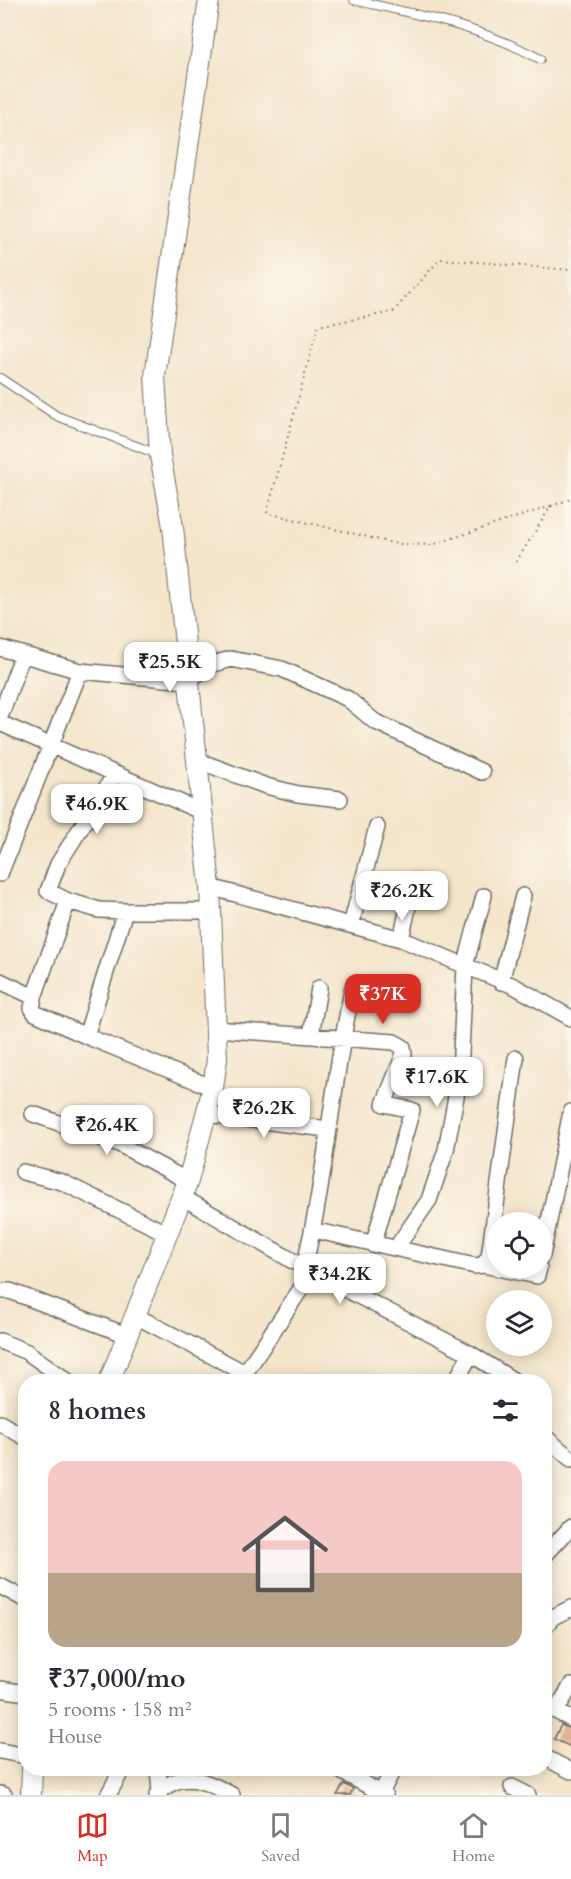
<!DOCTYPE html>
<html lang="en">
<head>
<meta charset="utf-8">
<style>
  body { margin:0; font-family:Cardo,serif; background:#f2f2f3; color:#2b2b33; height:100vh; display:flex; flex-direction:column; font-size:22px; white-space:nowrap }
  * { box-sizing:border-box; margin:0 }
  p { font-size:20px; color:#7c7c81 }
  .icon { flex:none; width:33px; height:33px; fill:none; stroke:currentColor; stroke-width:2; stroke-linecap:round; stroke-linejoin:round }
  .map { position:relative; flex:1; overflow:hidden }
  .drawer { position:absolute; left:18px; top:1374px; width:534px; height:402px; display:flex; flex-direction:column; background:#fff; border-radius:24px; box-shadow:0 3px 15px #0003 }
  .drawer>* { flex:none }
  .controls { position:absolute; left:486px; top:1212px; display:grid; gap:12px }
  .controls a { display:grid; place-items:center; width:66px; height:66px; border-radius:50%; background:#fff; box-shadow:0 3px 15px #0003; font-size:30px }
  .price { position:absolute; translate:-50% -51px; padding:0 14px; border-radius:12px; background:#fff; color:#222; font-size:20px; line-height:39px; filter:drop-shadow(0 2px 3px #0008) }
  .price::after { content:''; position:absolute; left:50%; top:36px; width:18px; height:14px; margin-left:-9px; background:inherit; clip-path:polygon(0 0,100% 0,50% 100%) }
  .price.active { background:#d93025; color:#fff }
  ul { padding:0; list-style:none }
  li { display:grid; align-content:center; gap:12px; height:318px; padding:0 30px }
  li span { display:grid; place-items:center; height:186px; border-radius:18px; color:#555 }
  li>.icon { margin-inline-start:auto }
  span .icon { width:108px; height:108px; fill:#fffc; stroke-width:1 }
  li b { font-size:26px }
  h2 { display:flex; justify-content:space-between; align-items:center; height:72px; padding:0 30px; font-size:26px }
  .menu { display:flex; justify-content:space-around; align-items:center; height:84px; border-top:2px solid #e1e1e2; background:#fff; font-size:16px; color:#7c7c81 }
  .menu a { display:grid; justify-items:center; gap:3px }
  .menu .active { color:#d93025 }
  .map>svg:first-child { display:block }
</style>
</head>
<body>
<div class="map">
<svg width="571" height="1795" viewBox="0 0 571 1795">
  <rect width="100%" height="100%" fill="#fbf7ec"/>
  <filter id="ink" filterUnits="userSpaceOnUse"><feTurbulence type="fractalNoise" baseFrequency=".0167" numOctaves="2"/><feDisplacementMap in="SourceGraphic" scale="12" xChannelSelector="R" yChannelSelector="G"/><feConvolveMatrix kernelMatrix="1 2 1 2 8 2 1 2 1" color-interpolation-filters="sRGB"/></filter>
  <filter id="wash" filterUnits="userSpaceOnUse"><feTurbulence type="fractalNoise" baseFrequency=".008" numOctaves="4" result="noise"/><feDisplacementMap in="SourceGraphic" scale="24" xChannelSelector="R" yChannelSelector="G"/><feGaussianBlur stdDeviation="1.35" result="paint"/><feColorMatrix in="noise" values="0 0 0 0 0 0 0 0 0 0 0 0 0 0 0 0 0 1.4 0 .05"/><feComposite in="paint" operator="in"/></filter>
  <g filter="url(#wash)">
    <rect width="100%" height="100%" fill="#f4e5cb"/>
    <g id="blocks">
      <path fill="#e0b491" d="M 561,1725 L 571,1729 L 571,1747 L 554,1739 Z
        M 344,1784 L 353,1789 L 350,1795 L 337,1795 Z"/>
    </g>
  </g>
  <g filter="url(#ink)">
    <use href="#blocks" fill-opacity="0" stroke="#716c63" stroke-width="1.5"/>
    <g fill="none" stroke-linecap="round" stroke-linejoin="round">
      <g stroke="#716c63" stroke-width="10">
        <path id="service" d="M 354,0 C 418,15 482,27 540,59
          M 0,378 L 57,416 L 160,455"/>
      </g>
      <g stroke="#716c63" stroke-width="18">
        <path id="minor" d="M 0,648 L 80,671 L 187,681 L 210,665 L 231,659 L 282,669 L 348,699 L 374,721 L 482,772
          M 0,717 L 22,656
          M 0,723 L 202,812
          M 196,760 L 266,786 L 298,794 L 340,799
          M 0,874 L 80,671
          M 210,887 L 401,939 L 514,986 L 571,1018
          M 68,901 L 48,891 L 58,864 L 115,774
          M 211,911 L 125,911 L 86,1036 L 213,1088
          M 351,925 L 377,827
          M 401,939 L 414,881
          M 0,981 L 34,997
          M 501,982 L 523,896
          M 216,1029 L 394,1042 L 403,1047 L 404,1054 L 384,1104 L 412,1110 L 373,1245
          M 311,1035 L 319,988
          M 86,1036 L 35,1013 L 32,1008 L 34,997 L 68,901 L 99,910 L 125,911
          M 33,1114 L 119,1144 L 188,1181
          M 206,1114 L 327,1129
          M 23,1172 L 62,1182 L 168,1234
          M 182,1197 L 312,1272 L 471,1354 L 516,1382
          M 313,1230 L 475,1266 L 483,1265 L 489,1257 L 516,1058
          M 396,1248 L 429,1200 L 446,1150 L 460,1075 L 465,966 L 484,896
          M 542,1256 L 571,1112
          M 483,1265 L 537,1276 L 539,1268
          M 304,1267 C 327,1175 332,1079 353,987
          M 0,1291 L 10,1291 L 129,1336
          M 136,1316 L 245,1373 L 312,1272
          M 0,1341 L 27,1352 L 69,1382
          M 455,1382 L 471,1354
          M 0,1423 L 26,1438
          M 544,1436 L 571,1459
          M 544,1556 L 571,1527
          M 0,1586 L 26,1600
          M 544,1627 L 553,1617 L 571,1608
          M 0,1689 L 26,1693
          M 544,1705 L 571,1719
          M 556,1711 L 571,1686
          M 0,1751 L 26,1756
          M 544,1757 L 571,1771
          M 158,1768 L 160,1792
          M 335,1768 L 385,1795
          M 512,1787 L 528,1795
          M 0,1794 L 4,1795
          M 108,1795 L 123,1768
          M 157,1795 C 180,1768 206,1781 232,1795
          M 380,1795 L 394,1768"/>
      </g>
      <g stroke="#716c63" stroke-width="22">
        <path id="tertiary" d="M 109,1382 L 188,1181 L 213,1088 L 217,1059 L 210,887 L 173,527 L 160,455 L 155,376 L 209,0
          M 31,1795 L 32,1768"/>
      </g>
      <path stroke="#716c63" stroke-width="2" stroke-dasharray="1.5 4.5" stroke-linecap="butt" d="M 551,506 L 432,545 L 397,544 L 267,513 L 318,326 L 393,312 L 440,259 L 571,270
        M 516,562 L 551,506 L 571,499"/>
      <use href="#service" stroke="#fff" stroke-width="8"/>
      <use href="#minor" stroke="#fff" stroke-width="15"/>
      <use href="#tertiary" stroke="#fff" stroke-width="20"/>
    </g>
  </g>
</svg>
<div class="controls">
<a><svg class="icon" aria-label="locate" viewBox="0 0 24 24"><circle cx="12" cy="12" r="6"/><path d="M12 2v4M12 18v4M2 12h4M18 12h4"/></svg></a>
<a><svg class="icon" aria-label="layers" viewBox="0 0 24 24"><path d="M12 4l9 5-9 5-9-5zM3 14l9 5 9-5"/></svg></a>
</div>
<b class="price" style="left:170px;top:693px">₹25.5K</b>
<b class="price" style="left:97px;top:835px">₹46.9K</b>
<b class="price" style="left:402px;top:922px">₹26.2K</b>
<b class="price active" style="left:383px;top:1025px">₹37K</b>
<b class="price" style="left:437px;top:1108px">₹17.6K</b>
<b class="price" style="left:264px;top:1139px">₹26.2K</b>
<b class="price" style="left:107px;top:1156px">₹26.4K</b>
<b class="price" style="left:340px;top:1305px">₹34.2K</b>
<section class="drawer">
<h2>8 homes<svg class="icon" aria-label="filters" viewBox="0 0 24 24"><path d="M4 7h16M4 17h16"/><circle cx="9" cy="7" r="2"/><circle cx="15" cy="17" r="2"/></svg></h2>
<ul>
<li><span style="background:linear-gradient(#f6c9c9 60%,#b9a48a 0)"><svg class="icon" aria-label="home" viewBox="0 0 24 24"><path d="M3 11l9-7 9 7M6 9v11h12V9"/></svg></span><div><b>₹37,000/mo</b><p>5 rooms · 158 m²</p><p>House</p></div></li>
</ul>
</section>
</div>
<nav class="menu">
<a class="active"><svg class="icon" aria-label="map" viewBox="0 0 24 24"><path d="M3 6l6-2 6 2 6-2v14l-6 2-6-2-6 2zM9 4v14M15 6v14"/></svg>Map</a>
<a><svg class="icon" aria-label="saved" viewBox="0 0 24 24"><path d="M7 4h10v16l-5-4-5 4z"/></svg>Saved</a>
<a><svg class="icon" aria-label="home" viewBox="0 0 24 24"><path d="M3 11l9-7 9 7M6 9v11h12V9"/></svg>Home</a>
</nav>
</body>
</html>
